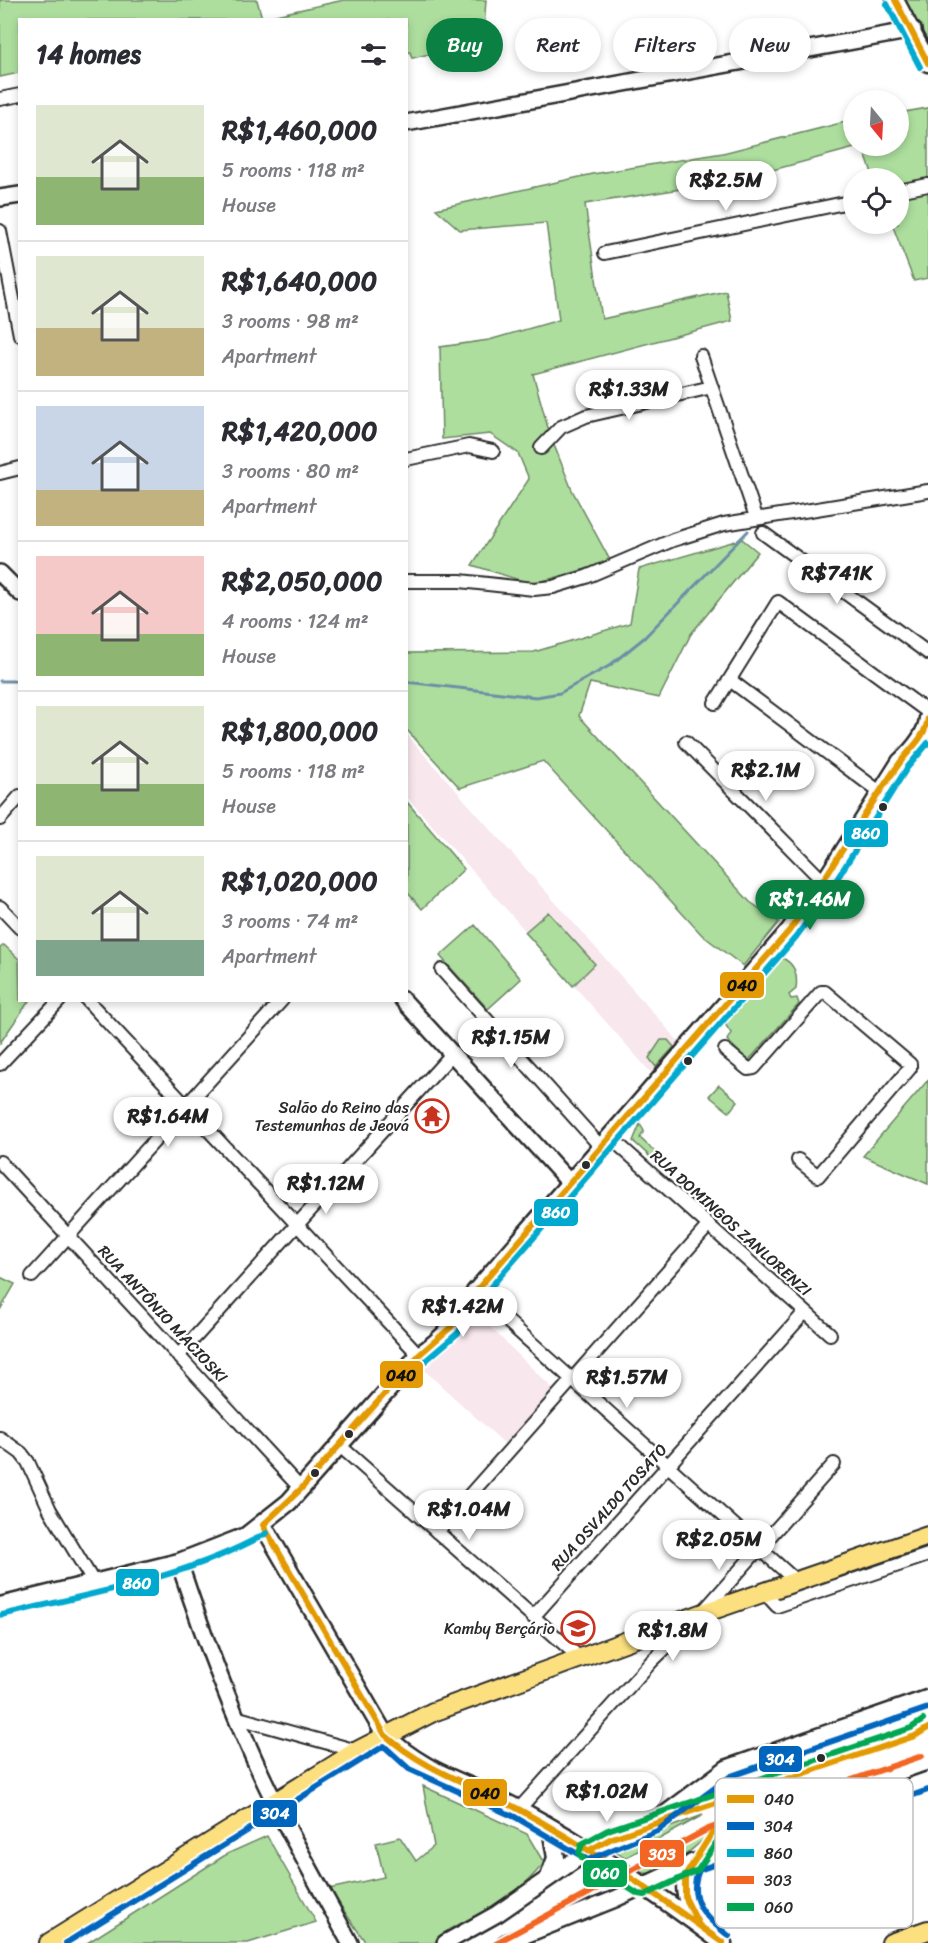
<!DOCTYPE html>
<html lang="en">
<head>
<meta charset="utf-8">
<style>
  body { margin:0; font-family:Sriracha,sans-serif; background:#f7f7f7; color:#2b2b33; height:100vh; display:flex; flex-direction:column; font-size:22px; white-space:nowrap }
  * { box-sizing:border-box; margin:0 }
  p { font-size:20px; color:#7c7c81 }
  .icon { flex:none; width:33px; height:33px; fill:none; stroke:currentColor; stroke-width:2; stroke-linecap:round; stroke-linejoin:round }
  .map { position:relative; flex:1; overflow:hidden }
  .drawer { position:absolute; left:18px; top:18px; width:390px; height:984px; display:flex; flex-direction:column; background:#fff; border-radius:0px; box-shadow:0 3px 9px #0003 }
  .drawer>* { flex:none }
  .guide { position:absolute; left:426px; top:18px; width:411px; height:54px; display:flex; gap:12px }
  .needle { width:39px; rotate:162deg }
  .controls { position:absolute; left:843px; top:90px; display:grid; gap:12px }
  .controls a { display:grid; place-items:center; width:66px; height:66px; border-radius:50%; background:#fff; box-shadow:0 3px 9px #0003; font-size:30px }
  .price { position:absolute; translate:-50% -51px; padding:0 14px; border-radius:21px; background:#fff; color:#222; font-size:20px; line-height:39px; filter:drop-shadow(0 2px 3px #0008) }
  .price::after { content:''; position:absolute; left:50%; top:36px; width:18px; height:14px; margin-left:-9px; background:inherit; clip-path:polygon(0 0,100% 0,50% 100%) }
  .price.active { background:#0b8043; color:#fff }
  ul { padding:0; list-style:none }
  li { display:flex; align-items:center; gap:18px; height:150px; padding:0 18px }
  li+li { border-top:2px solid #e1e1e2 }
  li span { display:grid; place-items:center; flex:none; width:168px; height:120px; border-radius:0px; color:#555 }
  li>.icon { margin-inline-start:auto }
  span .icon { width:72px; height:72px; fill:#fffc; stroke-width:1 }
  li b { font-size:26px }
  h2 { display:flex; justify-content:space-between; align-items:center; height:72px; padding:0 18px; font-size:26px }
  .chip { padding:0 21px; border-radius:27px; background:#fff; box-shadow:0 3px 9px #0003; font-size:21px; line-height:54px }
  .chip.active { background:#0b8043; color:#fff }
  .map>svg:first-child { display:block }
</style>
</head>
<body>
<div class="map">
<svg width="928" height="1943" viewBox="0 0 928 1943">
  <rect width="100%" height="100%" fill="#fff"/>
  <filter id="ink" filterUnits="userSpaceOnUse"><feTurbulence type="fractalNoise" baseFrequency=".0167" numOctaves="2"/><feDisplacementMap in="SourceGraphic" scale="12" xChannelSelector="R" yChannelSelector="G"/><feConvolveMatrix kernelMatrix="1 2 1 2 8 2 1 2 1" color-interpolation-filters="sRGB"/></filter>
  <g filter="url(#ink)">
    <path fill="#f8e7ed" d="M 406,734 L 681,1044 L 653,1075 L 407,797 Z
      M 477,1314 L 553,1389 L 506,1445 L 424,1370 Z"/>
    <path fill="#adde9e" stroke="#6c8464" stroke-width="1.5" d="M 0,0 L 257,0 L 262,18 L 344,0 L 486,0 L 483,42 L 412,58 L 410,52 L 407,52 L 406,20 L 20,20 L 19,73 L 0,77 Z
      M 901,0 L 928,0 L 928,51 Z
      M 928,108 L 928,278 L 914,281 L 892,224 L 898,224 L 898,178 L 874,178 L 862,146 L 732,181 L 585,204 L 602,319 L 726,291 L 732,321 L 533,374 L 550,435 L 572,490 L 611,562 L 532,584 L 472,565 L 529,479 L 518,453 L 490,434 L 442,439 L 440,347 L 489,340 L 559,320 L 546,223 L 460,230 L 436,209 L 593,174 L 723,153 L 853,120 L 854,146 L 898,146 L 899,113 Z
      M 742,539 L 758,552 L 691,634 L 659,698 L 590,683 L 579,716 L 750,902 L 779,922 L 743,966 L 702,935 L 543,761 L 460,788 L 406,729 L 407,653 L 534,652 L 630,623 L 639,569 Z
      M 407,802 L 464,869 L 422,909 L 407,892 Z
      M 548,912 L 595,964 L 573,986 L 525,932 Z
      M 475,925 L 521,979 L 488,1009 L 440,956 Z
      M 4,945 L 19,959 L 20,1000 L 29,1001 L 0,1043 L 0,948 Z
      M 780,957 C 795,963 798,974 796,989 L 789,995 L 791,999 L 797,998 L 799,1004 L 748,1061 L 727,1040 L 731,1033 L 725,1024 Z
      M 661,1040 L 668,1040 L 674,1047 L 656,1067 L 649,1058 Z
      M 928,1080 L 928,1184 L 863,1156 Z
      M 719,1085 L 738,1101 L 729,1112 L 709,1096 Z
      M 640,1124 L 644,1131 L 640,1138 L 663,1159 L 656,1162 L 633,1141 Z
      M 0,1277 L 15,1284 L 0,1310 Z
      M 423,1786 L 527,1834 L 544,1863 C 525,1887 466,1936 436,1943 C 417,1943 386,1943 366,1943 L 329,1889 L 384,1877 L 376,1843 L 400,1837 L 416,1861 L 434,1846 Z
      M 703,1815 L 625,1858 L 611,1849 Z
      M 707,1825 L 710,1831 L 708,1836 C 688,1851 665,1880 638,1872 Z
      M 267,1836 L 316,1922 L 248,1943 L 87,1943 L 227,1854 Z"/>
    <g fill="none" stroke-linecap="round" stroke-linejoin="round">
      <path stroke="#6e8ea6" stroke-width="3" d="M 0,681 L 20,681
        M 406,682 L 536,697 L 560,693 L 609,666 L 644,638 L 748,531"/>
      <g stroke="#2b2b2b" stroke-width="16">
        <path id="minor" d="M 0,99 L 20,95
          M 898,191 L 928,185
          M 0,231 L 20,335
          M 605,253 L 854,201
          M 701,356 L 756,517
          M 541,448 L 561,427 L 586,416 L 712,387
          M 406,459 L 469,446 L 493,451
          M 0,473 L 20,468
          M 763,533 L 928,653
          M 406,581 L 460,581 L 534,589 L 553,587 L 586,577 L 673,540 L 724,524 L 928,491
          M 730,680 L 881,793
          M 715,703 L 778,602 L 928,712
          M 686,742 L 824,882
          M 0,819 L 20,796
          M 0,907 L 20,928
          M 442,970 L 601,1147
          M 87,1000 L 419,1355
          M 725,1050 L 748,1069 L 754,1068 L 821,992 L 825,992 L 910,1064 L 910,1068 L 818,1176 L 798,1160
          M 0,1064 L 60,1000
          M 610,1137 L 830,1334
          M 0,1162 L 301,1489
          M 32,1276 L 282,1000
          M 475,1292 L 796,1581
          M 178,1356 L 452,1054
          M 0,1438 L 21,1453 L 28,1462 L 50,1510 L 94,1583
          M 340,1446 L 580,1658
          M 437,1532 L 709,1225
          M 764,1592 L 777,1606 L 928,1555
          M 533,1617 L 805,1312
          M 235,1717 L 357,1751
          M 519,1809 L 652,1661 L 701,1614 L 834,1464"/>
      </g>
      <g stroke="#2b2b2b" stroke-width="20">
        <path id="tertiary" d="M 406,123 L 913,30
          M 0,198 L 20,195
          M 0,573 L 20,593
          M 403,1000 L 570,1183
          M 179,1562 C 206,1644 236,1725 275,1803 C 298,1850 325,1896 350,1943
          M 445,1943 L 497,1914 L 588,1851 L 653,1823 L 727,1768 L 928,1698
          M 505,1943 L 615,1899 L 692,1863 L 928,1780"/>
      </g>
      <g stroke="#2b2b2b" stroke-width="21">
        <path id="secondary" d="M 895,0 L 928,63
          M 263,1525 L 385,1735 C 426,1776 472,1783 520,1810 C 590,1848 659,1895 723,1943
          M 0,1606 L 179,1562 L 246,1536 L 289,1502 L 419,1355 C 442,1340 463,1317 475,1292 L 789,931 L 824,882 L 900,762 C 912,751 927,734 928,718
          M 692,1863 C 680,1885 685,1900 697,1921
          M 549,1877 L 556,1858 L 551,1828"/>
      </g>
      <g stroke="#2b2b2b" stroke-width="22">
        <path id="primary" d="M 49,1943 L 357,1751 L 433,1712 L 701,1614 L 928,1536
          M 891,1943 L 928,1930"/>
      </g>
      <use href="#minor" stroke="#fff" stroke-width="12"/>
      <use href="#tertiary" stroke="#fff" stroke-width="15"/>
      <use href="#secondary" stroke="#fff" stroke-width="16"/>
      <use href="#primary" stroke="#fce080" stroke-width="18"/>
      <g stroke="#fff" stroke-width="10">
        <path id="bus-1" d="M 895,0 L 928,63
          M 588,1851 L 612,1838 L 915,1736 L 928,1728
          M 699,1925 L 685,1897 L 685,1876 L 724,1814 L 750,1805
          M 723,1943 C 658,1895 591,1849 520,1810 C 474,1785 425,1771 385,1735 L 263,1525 L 301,1489 L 419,1355 L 451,1327 L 475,1292 L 789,931 C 828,877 860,818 899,764 C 910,748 925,739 928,718"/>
      </g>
      <g stroke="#fff" stroke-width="10">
        <path id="bus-2" d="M 729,1936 C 706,1918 686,1900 699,1870 L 928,1790
          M 66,1943 L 384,1746 L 409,1769 L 515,1817 L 588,1860 L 657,1831 L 731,1776 L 928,1708"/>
      </g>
      <g stroke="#fff" stroke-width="10">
        <path id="bus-3" d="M 887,4 L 920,67
          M 424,1362 L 458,1333 L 482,1297 L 796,937 L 832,887 L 907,768 L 928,743
          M 2,1615 C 92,1593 187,1578 267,1533"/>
      </g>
      <g stroke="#fff" stroke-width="10">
        <path id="bus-4" d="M 496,1943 L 708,1829 L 922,1756"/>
      </g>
      <g stroke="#fff" stroke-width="10">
        <path id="bus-5" d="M 791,1801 L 730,1822 L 698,1870 L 645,1895 L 638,1894 L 583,1859 L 579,1853 L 582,1844 L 608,1830 L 911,1728 L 923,1720"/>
      </g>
      <use href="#bus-1" stroke="#e39a04" stroke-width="6"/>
      <use href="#bus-2" stroke="#0065bd" stroke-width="6"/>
      <use href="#bus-3" stroke="#00a9ce" stroke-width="6"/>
      <use href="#bus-4" stroke="#f26522" stroke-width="6"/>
      <use href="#bus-5" stroke="#00a651" stroke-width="6"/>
    </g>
  </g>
  <defs>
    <g id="temple-ring" transform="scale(1.725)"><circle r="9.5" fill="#fff" stroke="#c8321e" stroke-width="1.5"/><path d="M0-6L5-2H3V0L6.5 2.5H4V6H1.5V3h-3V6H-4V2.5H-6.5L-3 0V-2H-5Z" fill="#c8321e"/></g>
    <g id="school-ring" transform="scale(1.725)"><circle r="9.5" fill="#fff" stroke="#c8321e" stroke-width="1.5"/><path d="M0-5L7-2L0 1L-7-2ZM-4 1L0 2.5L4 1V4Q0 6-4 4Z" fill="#c8321e"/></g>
  </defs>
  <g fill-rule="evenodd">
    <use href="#temple-ring" x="432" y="1116"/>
    <use href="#school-ring" x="578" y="1628"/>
  </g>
  <g fill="#2b2b2b" stroke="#fff" stroke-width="2">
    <circle cx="883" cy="807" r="5"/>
    <circle cx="688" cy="1061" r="5"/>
    <circle cx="586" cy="1165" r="5"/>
    <circle cx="349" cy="1434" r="5"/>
    <circle cx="315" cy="1473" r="5"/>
    <circle cx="821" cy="1758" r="5"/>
  </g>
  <g text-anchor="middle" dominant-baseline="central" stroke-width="4.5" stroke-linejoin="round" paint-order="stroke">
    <g font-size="16" fill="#2b2b2b" stroke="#fff" text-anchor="end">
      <text x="409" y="1107">Salão do Reino das<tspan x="409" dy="18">Testemunhas de Jeová</tspan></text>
      <text x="555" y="1628">Kamby Berçário</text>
    </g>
    <g font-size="16" fill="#2b2b2b" stroke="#fff">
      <text transform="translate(731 1223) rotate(42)">RUA DOMINGOS ZANLORENZI</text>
      <text transform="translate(163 1314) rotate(47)">RUA ANTÔNIO MACIOSKI</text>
      <text transform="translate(609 1507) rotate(-48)">RUA OSVALDO TOSATO</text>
    </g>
  </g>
  <rect x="715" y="1778" width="198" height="150" rx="9" fill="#fff" stroke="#bfbfbf" stroke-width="1.5"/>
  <rect x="727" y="1795" width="27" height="8" fill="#e39a04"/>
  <rect x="727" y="1822" width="27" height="8" fill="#0065bd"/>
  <rect x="727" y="1849" width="27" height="8" fill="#00a9ce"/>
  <rect x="727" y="1876" width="27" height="8" fill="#f26522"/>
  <rect x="727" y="1903" width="27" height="8" fill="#00a651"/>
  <g font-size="16" fill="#2b2b2b">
    <text x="764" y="1805">040</text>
    <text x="764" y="1832">304</text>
    <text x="764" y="1859">860</text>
    <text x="764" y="1886">303</text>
    <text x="764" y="1913">060</text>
  </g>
  <g stroke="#fff" stroke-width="2">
    <rect x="843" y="819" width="46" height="29" rx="6" fill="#00a9ce"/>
    <rect x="719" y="971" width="46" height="28" rx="6" fill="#e39a04"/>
    <rect x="533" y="1198" width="46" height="29" rx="6" fill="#00a9ce"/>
    <rect x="379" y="1360" width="45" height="29" rx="6" fill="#e39a04"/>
    <rect x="115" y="1568" width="45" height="29" rx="6" fill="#00a9ce"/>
    <rect x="758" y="1745" width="45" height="28" rx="6" fill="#0065bd"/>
    <rect x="462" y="1778" width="46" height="29" rx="6" fill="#e39a04"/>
    <rect x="252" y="1799" width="46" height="29" rx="6" fill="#0065bd"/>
    <rect x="639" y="1839" width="46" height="29" rx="6" fill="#f26522"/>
    <rect x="582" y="1859" width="46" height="29" rx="6" fill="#00a651"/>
  </g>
  <g font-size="16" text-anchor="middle" font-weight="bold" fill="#fff">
    <text x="866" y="839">860</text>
    <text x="556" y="1218">860</text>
    <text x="137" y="1589">860</text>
    <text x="780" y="1765">304</text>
    <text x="275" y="1819">304</text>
    <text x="662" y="1860">303</text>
    <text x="605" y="1879">060</text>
  </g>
  <g font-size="16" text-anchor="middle" font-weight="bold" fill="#111">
    <text x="742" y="991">040</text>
    <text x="401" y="1381">040</text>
    <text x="485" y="1799">040</text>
  </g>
</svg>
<div class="controls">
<a><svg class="needle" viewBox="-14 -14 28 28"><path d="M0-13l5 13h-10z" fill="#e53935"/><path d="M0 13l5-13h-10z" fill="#7c7c81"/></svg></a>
<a><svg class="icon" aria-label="locate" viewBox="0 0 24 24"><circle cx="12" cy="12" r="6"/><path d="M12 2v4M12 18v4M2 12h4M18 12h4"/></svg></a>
</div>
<b class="price" style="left:726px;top:212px">R$2.5M</b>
<b class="price" style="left:629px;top:421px">R$1.33M</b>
<b class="price" style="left:837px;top:605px">R$741K</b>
<b class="price" style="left:766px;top:802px">R$2.1M</b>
<b class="price active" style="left:810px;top:931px">R$1.46M</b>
<b class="price" style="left:511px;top:1069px">R$1.15M</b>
<b class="price" style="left:168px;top:1148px">R$1.64M</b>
<b class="price" style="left:326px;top:1215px">R$1.12M</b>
<b class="price" style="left:463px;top:1338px">R$1.42M</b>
<b class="price" style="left:627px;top:1409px">R$1.57M</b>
<b class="price" style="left:469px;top:1541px">R$1.04M</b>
<b class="price" style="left:719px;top:1571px">R$2.05M</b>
<b class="price" style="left:673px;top:1662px">R$1.8M</b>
<b class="price" style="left:607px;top:1823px">R$1.02M</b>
<div class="guide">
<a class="chip active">Buy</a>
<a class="chip">Rent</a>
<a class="chip">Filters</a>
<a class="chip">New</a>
</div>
<section class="drawer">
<h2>14 homes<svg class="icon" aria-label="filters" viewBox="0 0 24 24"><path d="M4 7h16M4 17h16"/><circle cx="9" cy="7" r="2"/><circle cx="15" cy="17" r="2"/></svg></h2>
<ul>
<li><span style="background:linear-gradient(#dfe7d0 60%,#8fb573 0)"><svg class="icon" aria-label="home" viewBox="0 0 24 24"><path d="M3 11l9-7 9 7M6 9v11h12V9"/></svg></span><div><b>R$1,460,000</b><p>5 rooms · 118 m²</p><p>House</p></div></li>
<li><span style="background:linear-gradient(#dfe7d0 60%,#c2b280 0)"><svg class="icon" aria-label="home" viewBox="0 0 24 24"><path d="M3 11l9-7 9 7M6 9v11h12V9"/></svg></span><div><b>R$1,640,000</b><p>3 rooms · 98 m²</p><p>Apartment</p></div></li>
<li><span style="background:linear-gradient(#c9d6e8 70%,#c2b280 0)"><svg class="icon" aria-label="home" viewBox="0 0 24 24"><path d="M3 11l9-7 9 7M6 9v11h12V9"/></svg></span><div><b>R$1,420,000</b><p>3 rooms · 80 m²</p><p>Apartment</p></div></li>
<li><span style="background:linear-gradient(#f6c9c9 65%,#8fb573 0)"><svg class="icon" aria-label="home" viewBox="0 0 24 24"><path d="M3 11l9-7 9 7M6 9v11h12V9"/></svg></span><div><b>R$2,050,000</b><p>4 rooms · 124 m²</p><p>House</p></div></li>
<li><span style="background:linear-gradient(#dfe7d0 65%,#8fb573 0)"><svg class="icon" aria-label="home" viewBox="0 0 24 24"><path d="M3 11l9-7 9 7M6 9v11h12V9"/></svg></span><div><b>R$1,800,000</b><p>5 rooms · 118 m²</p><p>House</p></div></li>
<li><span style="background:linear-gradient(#dfe7d0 70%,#7fa58c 0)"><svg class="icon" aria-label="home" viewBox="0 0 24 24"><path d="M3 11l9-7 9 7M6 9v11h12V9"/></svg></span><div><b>R$1,020,000</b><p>3 rooms · 74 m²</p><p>Apartment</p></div></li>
</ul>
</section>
</div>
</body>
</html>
